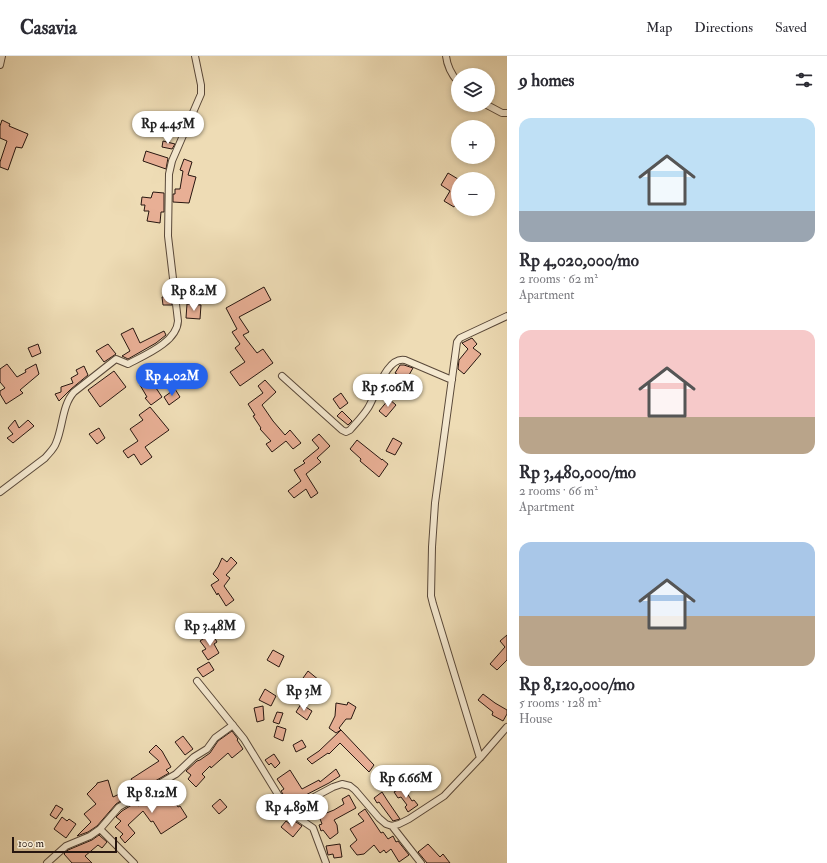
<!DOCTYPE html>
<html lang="en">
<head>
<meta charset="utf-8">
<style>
  body { margin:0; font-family:"IM FELL Double Pica",serif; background:#f7f7f7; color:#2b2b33; height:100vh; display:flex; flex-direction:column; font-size:15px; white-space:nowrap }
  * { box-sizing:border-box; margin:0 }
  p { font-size:13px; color:#7c7c81 }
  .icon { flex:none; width:22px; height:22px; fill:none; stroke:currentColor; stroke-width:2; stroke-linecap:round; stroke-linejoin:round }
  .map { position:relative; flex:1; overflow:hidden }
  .sheet { display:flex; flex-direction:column; background:#fff; width:320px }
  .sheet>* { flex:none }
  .fabs { position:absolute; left:451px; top:12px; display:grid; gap:8px }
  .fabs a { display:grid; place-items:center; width:44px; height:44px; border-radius:50%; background:#fff; box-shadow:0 2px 6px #0003; font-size:20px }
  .scale { position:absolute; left:12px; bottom:10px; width:105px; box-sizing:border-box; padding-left:4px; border:2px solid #271610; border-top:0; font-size:11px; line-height:14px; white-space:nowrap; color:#271610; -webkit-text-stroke:3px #f4e8cf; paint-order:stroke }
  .price { position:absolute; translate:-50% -34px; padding:0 9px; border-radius:14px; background:#fff; color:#222; font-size:13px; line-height:26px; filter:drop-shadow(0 1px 2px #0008) }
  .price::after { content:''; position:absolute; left:50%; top:24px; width:12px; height:9px; margin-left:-6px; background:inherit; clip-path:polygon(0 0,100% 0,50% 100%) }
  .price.on { background:#2563eb; color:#fff }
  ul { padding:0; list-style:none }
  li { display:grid; align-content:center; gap:8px; height:212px; padding:0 12px }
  li span { display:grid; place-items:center; height:124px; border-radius:12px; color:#555 }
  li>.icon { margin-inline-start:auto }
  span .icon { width:72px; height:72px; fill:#fffc; stroke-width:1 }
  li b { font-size:17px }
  h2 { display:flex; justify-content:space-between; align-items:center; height:48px; padding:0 12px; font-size:17px }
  header { display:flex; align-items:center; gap:24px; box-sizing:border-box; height:56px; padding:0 20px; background:#fff; border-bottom:1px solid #e1e1e2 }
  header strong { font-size:19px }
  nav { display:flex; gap:22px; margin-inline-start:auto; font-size:14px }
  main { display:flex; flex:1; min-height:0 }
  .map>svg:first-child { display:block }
</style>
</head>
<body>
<header>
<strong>Casavia</strong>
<nav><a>Map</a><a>Directions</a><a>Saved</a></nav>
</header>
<main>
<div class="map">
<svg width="507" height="807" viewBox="0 0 507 807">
  <rect width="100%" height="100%" fill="#eedcb5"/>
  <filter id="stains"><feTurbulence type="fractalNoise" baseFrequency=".005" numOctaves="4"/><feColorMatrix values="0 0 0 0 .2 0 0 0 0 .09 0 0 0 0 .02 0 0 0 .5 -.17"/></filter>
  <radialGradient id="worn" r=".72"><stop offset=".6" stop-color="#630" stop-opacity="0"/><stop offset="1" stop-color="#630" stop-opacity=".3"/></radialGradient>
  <path fill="#e8af95" stroke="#271610" d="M 2,64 L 10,68 L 9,70 L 28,78 L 22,92 L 16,91 L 8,114 L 0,111 L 0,106 L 7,85 L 0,82 L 0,70 Z
    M 163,85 L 175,88 L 172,93 L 162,91 Z
    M 146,95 L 168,102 L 166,113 L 143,105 Z
    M 184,103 L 192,106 L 188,119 L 196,121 L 189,147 L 173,146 L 173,138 L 175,138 L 175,133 L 180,133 L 183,115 L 180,114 Z
    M 448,117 L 458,123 L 458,143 L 454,151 L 444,145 L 450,135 L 441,129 Z
    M 153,136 L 164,137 L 164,156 L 161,156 L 160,167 L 147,165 L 149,155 L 144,155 L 145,149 L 141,149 L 142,141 L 151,142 Z
    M 264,231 L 271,244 L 239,261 L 249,276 L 243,279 L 257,297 L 263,293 L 273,307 L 240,330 L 230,316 L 245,306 L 235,292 L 240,288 L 232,276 L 237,273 L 226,252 Z
    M 162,241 L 171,241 L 172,249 L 163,249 Z
    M 187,248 L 201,249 L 200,263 L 186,262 Z
    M 133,272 L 140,287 L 164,275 L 166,279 L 156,287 L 128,303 L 122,300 L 130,295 L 121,278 Z
    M 472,282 L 477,288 L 473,292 L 481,298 L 464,318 L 458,313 L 459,304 L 468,293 L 462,287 Z
    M 38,288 L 41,297 L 32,301 L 28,292 Z
    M 108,288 L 116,298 L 104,306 L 96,295 Z
    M 7,308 L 17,321 L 26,316 L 25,314 L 36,308 L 39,318 L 20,334 L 23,337 L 6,348 L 0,338 L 0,335 L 5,332 L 0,326 L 0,313 Z
    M 400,309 L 404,309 L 413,312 L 409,319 L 422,329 L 415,337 L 410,334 L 407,337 L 401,332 L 407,324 L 395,317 Z
    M 84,310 L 88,319 L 71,333 L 59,345 L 55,338 L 61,336 L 61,331 L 73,327 L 71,322 L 78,318 L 76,314 Z
    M 114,315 L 126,331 L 100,351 L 88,334 Z
    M 150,323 L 162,341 L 151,349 L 145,342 L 147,341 L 140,329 Z
    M 265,324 L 276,336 L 262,349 L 273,365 L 285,379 L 290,374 L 301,387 L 293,393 L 286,385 L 272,396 L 266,388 L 271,385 L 260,373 L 261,372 L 253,360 L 255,359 L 248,348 L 263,337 L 258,330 Z
    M 175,333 L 180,341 L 169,349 L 164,341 Z
    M 341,337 L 348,347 L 340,353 L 333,343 Z
    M 389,343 L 396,349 L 386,361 L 379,355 Z
    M 150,351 L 169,374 L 145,391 L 152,401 L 141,409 L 134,398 L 128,402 L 123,395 L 138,385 L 130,373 L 143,364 L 139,359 Z
    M 342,355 L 352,365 L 348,369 L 337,360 Z
    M 15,364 L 19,372 L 28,364 L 34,370 L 13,387 L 7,382 L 13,378 L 8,372 Z
    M 99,372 L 105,382 L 97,388 L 89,378 Z
    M 319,378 L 330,390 L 317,402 L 321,406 L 306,418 L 318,437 L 311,442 L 306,433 L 294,442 L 288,435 L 301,425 L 294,414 L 305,407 L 303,405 L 319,392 L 312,384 Z
    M 393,382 L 402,387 L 395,399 L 386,395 Z
    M 357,384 L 382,404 L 382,403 L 388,408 L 379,421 L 360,405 L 361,403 L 350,393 Z
    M 231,501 L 237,507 L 226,519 L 230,522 L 224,530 L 234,544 L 226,550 L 218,537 L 217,539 L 211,529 L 219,524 L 213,518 L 218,511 L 222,502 L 227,506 Z
    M 212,577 L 217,586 L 214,588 L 219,597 L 208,604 L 202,595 L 206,593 L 200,585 Z
    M 507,579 L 507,604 L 497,614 L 490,608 L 505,591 L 500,585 Z
    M 273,594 L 284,600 L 279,611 L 267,604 Z
    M 209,606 L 214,614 L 203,621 L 197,613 Z
    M 308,615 L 325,629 L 318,635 L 308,626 L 296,646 L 285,640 L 290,629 L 296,632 Z
    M 265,633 L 276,640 L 271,650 L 259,644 Z
    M 483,638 L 495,647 L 507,654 L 507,658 L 503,665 L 492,659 L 493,656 L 478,644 Z
    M 348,646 L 356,651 L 351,663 L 346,663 L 339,672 L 341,674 L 336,677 L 329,672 L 335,660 L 336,647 L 347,649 Z
    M 301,648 L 312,655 L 307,664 L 296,656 Z
    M 263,650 L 264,664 L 257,666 L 254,652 Z
    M 277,656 L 283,657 L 279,668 L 273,666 Z
    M 277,670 L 286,673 L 283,685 L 274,681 Z
    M 341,674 L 374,709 L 369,716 L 340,687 L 329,698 L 328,697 L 312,708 L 307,703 L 319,695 Z
    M 232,675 L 238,683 L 237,684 L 243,693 L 232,702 L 228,697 L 211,712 L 210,710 L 202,718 L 205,721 L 196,731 L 188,723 L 191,719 L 186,715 L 197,705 L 200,704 L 210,697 L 218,685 Z
    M 183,680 L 193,693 L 185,699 L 175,686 Z
    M 302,684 L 306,691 L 296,696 L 293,689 Z
    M 156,689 L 162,695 L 171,711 L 166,714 L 169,717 L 143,732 L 139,725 L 134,728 L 131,723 L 159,705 L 149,696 Z
    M 274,698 L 280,707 L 275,712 L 271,707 L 269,709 L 265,704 Z
    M 336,713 L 340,720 L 329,727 L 296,744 L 295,742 L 288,746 L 281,735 L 284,733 L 277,723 L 290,714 L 302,733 L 319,724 L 320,726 Z
    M 108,724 L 113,741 L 128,734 L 130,739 L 116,748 L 97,770 L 88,776 L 77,780 L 91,766 L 84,758 L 96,748 L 87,738 L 97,728 L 97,727 Z
    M 164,730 L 178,751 L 180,750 L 187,761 L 161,778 L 153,765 L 151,766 L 143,755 L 128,769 L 135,777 L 125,787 L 120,781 L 123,778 L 115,771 L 121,765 L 116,761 L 122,755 L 135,747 L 138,750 L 146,745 L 148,747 L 159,739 L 156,735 Z
    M 403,731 L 412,745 L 414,744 L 418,749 L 408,756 L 405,751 L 407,749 L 401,741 L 398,742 L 394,736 Z
    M 382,736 L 387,744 L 400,763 L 393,765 L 379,746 L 377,747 L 374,742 Z
    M 349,739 L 356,752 L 334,764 L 337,769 L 338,777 L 330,783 L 323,774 L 321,775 L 319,769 L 322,768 L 319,760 L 334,754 L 344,748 L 342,743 Z
    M 220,743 L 227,751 L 219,758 L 212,750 Z
    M 56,749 L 63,753 L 56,763 L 50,759 Z
    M 305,751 L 310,759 L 306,762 L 299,757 L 299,755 Z
    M 365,753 L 381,777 L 383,776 L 388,783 L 393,780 L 396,786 L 398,785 L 409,799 L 399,806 L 391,793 L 386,797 L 384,794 L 380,797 L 374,789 L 364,798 L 357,799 L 350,790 L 357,784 L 350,773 L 364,765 L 358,758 Z
    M 62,761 L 67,765 L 69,763 L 76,768 L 66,782 L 54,773 Z
    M 293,764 L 302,770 L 293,781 L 281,771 L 286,765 L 290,768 Z
    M 99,779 L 107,786 L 102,792 L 98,789 L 85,800 L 92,807 L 72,807 L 64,798 L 68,794 L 92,784 Z
    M 340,788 L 342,801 L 334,802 L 333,798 L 328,799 L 326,790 Z
    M 428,788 L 440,801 L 443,798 L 450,807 L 427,807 L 418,796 Z"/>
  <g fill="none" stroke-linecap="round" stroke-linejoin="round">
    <g stroke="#594839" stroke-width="8">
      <path id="street" d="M 446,0 C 447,9 452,19 458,26
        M 0,9 L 2,0
        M 487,49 L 502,57 L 507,57
        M 282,320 L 342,374 L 346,376 L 350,374 C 356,367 363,360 368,352 C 376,340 386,300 405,304 L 452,324
        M 0,436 L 45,402 C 49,397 54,393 56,387 C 63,371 62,349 74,336 L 116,303 L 128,308 C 145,299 177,286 178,265 L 168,180 L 169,118 L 172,105 L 201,38 L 201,29 L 195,0
        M 197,625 L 244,683 L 288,755 L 313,772 L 326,807
        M 480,702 L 433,548 L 431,540 L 432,491 L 435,447 L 457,286 L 460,282 L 507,260
        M 288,755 L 333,731 L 342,728 L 350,730 L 355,734 L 379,762 L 386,768 L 392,770 L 399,768 L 409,763 L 444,740 L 480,702 L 507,671
        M 392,770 L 421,807
        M 100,773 L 134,807
        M 47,807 L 66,790 L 90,780 L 100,773 L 119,751 L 176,718 L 194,701 L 207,693 L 215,682 L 233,669"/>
    </g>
    <use href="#street" stroke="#f4e8cf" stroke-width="6"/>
  </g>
  <rect width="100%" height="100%" filter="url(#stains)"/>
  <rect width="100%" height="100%" fill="url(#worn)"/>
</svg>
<div class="fabs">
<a><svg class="icon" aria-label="layers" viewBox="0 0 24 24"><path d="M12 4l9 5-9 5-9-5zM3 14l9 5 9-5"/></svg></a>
<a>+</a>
<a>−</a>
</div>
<div class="scale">100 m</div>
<b class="price" style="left:168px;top:89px">Rp 4.45M</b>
<b class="price" style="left:194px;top:256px">Rp 8.2M</b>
<b class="price on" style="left:172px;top:341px">Rp 4.02M</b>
<b class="price" style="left:388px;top:352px">Rp 5.06M</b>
<b class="price" style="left:210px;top:591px">Rp 3.48M</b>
<b class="price" style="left:304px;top:656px">Rp 3M</b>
<b class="price" style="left:406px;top:743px">Rp 6.66M</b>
<b class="price" style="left:152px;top:758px">Rp 8.12M</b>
<b class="price" style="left:292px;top:772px">Rp 4.89M</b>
</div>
<section class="sheet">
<h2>9 homes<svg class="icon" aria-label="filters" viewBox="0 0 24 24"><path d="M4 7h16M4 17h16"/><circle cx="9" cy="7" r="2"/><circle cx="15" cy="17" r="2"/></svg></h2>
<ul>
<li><span style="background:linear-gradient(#bfe0f5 75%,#9aa5b1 0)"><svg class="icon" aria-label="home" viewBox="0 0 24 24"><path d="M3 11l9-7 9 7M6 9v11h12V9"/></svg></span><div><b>Rp 4,020,000/mo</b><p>2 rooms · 62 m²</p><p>Apartment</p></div></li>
<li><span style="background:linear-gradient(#f6c9c9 70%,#b9a48a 0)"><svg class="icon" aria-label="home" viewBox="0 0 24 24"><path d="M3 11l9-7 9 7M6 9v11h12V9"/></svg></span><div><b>Rp 3,480,000/mo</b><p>2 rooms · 66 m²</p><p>Apartment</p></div></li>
<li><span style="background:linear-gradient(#a9c7e8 60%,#b9a48a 0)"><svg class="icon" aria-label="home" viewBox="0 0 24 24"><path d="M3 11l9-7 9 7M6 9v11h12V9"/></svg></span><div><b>Rp 8,120,000/mo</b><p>5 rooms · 128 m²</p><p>House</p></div></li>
</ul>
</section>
</main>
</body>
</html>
